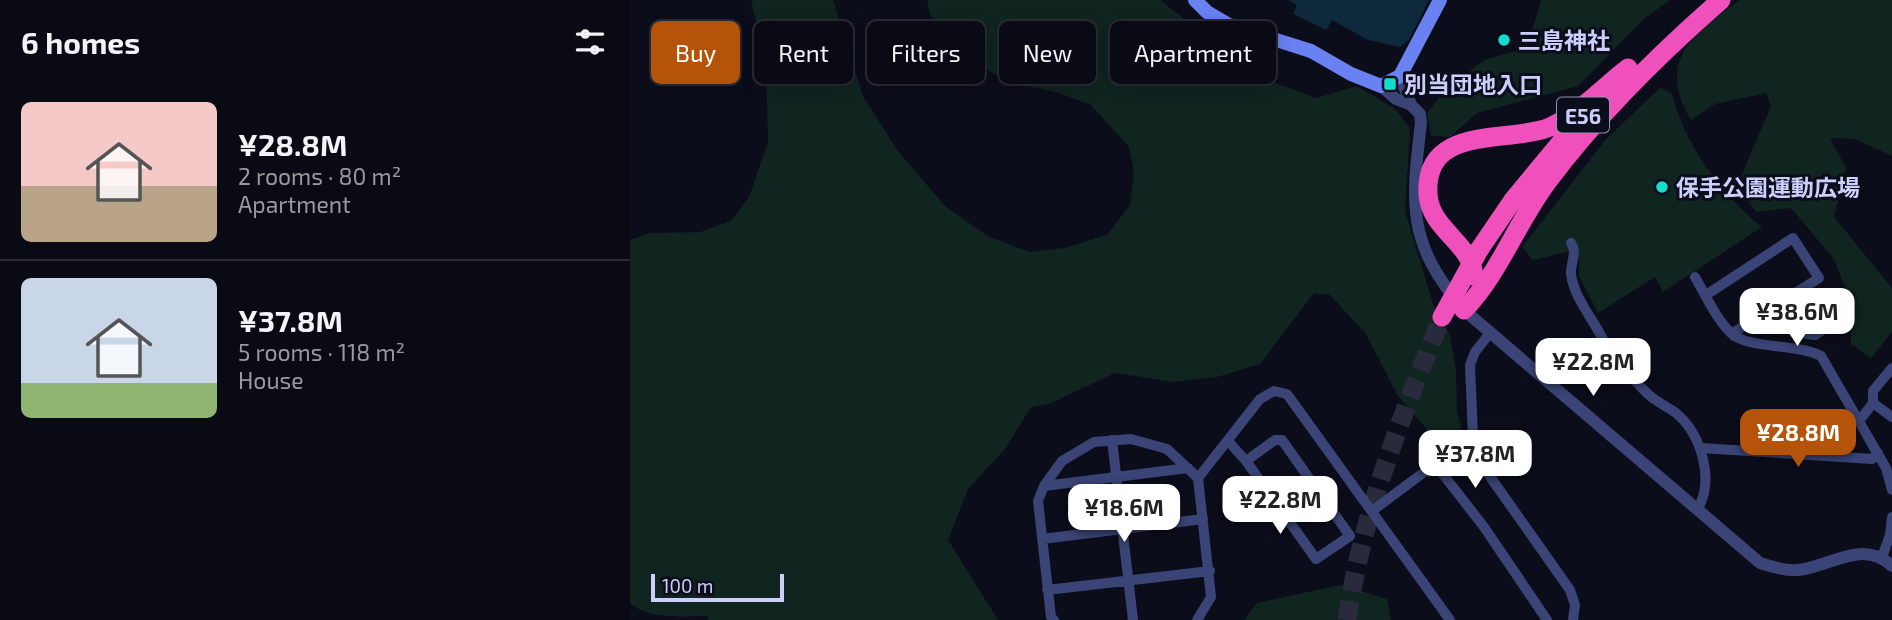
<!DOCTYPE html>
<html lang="en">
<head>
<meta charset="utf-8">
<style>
  body { margin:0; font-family:"Exo 2","Noto Sans JP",sans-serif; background:#12131d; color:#f1f3f6; height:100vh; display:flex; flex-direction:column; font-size:26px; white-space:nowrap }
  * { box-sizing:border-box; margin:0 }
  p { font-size:23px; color:#999aa0 }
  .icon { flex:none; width:38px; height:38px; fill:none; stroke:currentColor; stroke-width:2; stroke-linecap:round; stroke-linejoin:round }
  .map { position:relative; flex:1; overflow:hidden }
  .side { display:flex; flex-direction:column; background:#090a14; width:630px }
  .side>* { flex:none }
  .banner { position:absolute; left:21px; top:21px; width:665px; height:63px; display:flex; gap:14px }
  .scale { position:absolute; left:21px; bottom:18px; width:133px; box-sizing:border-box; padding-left:7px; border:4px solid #cbcffa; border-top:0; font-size:19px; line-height:24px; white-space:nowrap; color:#cbcffa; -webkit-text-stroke:5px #0c0d1b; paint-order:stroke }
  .price { position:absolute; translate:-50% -60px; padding:0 16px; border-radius:14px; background:#fff; color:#222; font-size:23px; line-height:46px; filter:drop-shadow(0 2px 4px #0008) }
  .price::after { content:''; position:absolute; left:50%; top:42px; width:21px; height:16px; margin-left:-10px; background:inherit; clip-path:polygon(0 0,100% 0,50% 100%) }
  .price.current { background:#b45309; color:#fff }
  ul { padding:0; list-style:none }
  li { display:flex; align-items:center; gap:21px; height:175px; padding:0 21px }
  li+li { border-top:2px solid #292b34 }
  li span { display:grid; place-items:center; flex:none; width:196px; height:140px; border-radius:10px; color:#555 }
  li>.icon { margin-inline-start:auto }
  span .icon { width:84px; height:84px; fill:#fffc; stroke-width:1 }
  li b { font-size:30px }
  h2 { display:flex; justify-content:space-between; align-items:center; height:84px; padding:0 21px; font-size:30px }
  .chip { padding:0 24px; border-radius:10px; background:#090a14; box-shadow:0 4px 18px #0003,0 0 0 2px #292b34; font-size:24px; line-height:63px }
  .chip.current { background:#b45309; color:#fff }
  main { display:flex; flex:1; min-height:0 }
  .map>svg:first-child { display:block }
</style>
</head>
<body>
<main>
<section class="side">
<h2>6 homes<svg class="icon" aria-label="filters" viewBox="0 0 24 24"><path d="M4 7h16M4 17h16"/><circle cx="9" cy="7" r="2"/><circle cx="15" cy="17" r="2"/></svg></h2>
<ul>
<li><span style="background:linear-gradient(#f6c9c9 60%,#b9a48a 0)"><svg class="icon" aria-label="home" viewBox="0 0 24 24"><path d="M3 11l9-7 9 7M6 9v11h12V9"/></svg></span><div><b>¥28.8M</b><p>2 rooms · 80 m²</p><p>Apartment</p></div></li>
<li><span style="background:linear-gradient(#c9d6e8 75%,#8fb573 0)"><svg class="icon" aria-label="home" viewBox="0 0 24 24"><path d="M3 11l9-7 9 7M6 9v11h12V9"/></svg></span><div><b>¥37.8M</b><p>5 rooms · 118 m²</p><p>House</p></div></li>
</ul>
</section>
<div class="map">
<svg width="1262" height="620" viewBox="0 0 1262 620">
  <rect width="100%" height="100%" fill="#0c0d1b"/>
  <path fill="#102420" d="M 121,0 L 203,0 L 233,96 L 267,150 L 315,206 L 359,237 L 400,252 L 435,248 L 477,235 L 500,205 L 504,171 L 499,147 L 461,105 L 429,93 L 380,82 L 334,58 L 300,14 L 297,0 L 530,0 L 627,76 L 686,98 L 727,86 L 764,108 L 780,128 L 775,211 L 803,304 L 820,335 L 826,371 L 827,411 L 838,455 L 820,456 L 768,396 L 736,334 L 700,295 L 684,293 L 630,364 L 587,377 L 544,382 L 485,373 L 419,404 L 401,407 L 376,448 L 338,489 L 318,540 L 368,620 L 78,620 L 78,616 C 53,616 19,620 0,603 L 0,240 L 20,233 L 70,232 L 101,221 L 119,197 L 138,142 L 136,60 Z
    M 911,0 L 1040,0 L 1015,18 L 948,86 L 847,113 L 820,137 L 801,136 L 797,113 L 815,90 L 854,60 L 897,48 Z
    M 1110,0 L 1262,0 L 1262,156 L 1225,139 L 1200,138 L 1216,168 L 1204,217 L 1262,288 L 1262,332 L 1241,358 L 1221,344 L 1220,300 L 1204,259 L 1161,208 L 1126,212 L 1107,186 L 1141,106 L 1136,93 L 1085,104 L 1061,120 C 1025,60 1064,34 1110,0 Z
    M 1031,87 L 1042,94 C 1054,144 1092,195 1132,227 L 1033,292 L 1025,277 L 968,313 L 949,276 L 949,249 L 903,260 L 892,247 L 976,139 Z
    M 710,585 L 757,599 L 761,620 L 614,620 L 627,603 Z"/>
  <path fill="#0f293c" d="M 638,0 L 799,0 L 779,40 L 770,47 L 738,40 L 702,20 L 696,30 L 663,14 L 667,5 L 658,0 Z"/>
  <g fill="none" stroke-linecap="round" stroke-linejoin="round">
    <path stroke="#292a3c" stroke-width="19" stroke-dasharray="19 10" stroke-linecap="butt" d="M 717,620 C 732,514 772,416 812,317"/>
    <path stroke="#3b4476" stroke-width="10" d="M 941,243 C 948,253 940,263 941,274 C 943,294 960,316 969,332 C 981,355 1000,377 1019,395 C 1027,402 1038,407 1046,413 C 1072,435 1085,481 1067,510
      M 1065,277 C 1075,294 1086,319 1101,333 C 1120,350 1166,343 1191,356 L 1256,468 L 1262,490
      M 1076,295 L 1163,238 L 1189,278 L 1106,331 L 1104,336
      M 1153,301 L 1171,333 L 1185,335 L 1204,322
      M 860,333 L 845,352 L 840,365 L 843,437 L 849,461 L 940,590 L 945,605 L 943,620
      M 1243,403 L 1262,417
      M 1229,421 L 1243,403 L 1243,391 L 1262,368
      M 482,440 L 503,620
      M 598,441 L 616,461 L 686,559 L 720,536 L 652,440 L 645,440 L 616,461
      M 1071,448 L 1242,459 L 1248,453
      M 568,478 L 630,399 L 644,391 L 657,394 L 820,620
      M 414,486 L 558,468
      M 742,511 L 805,464 L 854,527 L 917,620
      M 412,539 L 573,519
      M 1252,557 L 1260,535 L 1262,517
      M 417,590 L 580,571
      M 424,620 L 421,617 L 408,501 L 414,486 L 432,461 L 464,442 L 501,439 L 537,449 L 568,478 L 581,597 L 567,620"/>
    <path stroke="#3b4476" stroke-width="12" d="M 751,86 L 766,99 L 781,105 L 770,76
      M 781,105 L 790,114 L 791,123 C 781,206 777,243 834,310 L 1130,563 C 1142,567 1155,571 1168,570 C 1200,567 1233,538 1262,566"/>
    <path stroke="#6a81f2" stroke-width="14" d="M 565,0 L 577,12 L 599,25 L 681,51 L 721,74 L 751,86 L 770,76 L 810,0"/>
    <path stroke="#f050bc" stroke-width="19" d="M 849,250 L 883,200 L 956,112
      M 844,276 C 841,242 800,230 798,194 C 794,123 880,144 920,127 C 949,114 973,87 998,68
      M 834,310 C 869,274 887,222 918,181 C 968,114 1028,55 1091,0"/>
    <path stroke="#f050bc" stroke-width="19" d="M 812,317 L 849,250"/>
  </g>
  <g fill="#13decb" stroke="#0c0d1b" stroke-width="2.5">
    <circle cx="874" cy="40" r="7"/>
    <rect x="753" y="77" width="14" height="14" rx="3.5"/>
    <circle cx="1032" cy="187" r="7"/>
  </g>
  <g text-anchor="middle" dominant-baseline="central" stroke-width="6" stroke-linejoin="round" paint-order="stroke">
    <rect fill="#0c0d1b" stroke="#9295b7" stroke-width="2" x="927" y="97.5" width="52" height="35" rx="5"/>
    <g font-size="21" font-weight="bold" fill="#cbcffa">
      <text x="953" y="115">E56</text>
    </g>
    <g font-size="23" font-weight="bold" fill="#cbcffa" stroke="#0c0d1b" text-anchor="start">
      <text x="888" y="40">三島神社</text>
      <text x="774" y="84">別当団地入口</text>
      <text x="1046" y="187">保手公園運動広場</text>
    </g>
  </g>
</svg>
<div class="scale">100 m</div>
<b class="price" style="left:1167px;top:348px">¥38.6M</b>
<b class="price" style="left:963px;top:398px">¥22.8M</b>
<b class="price current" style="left:1168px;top:469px">¥28.8M</b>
<b class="price" style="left:845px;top:490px">¥37.8M</b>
<b class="price" style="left:650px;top:536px">¥22.8M</b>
<b class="price" style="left:494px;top:544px">¥18.6M</b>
<div class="banner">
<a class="chip current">Buy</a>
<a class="chip">Rent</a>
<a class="chip">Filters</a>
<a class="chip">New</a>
<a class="chip">Apartment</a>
</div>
</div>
</main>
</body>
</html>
